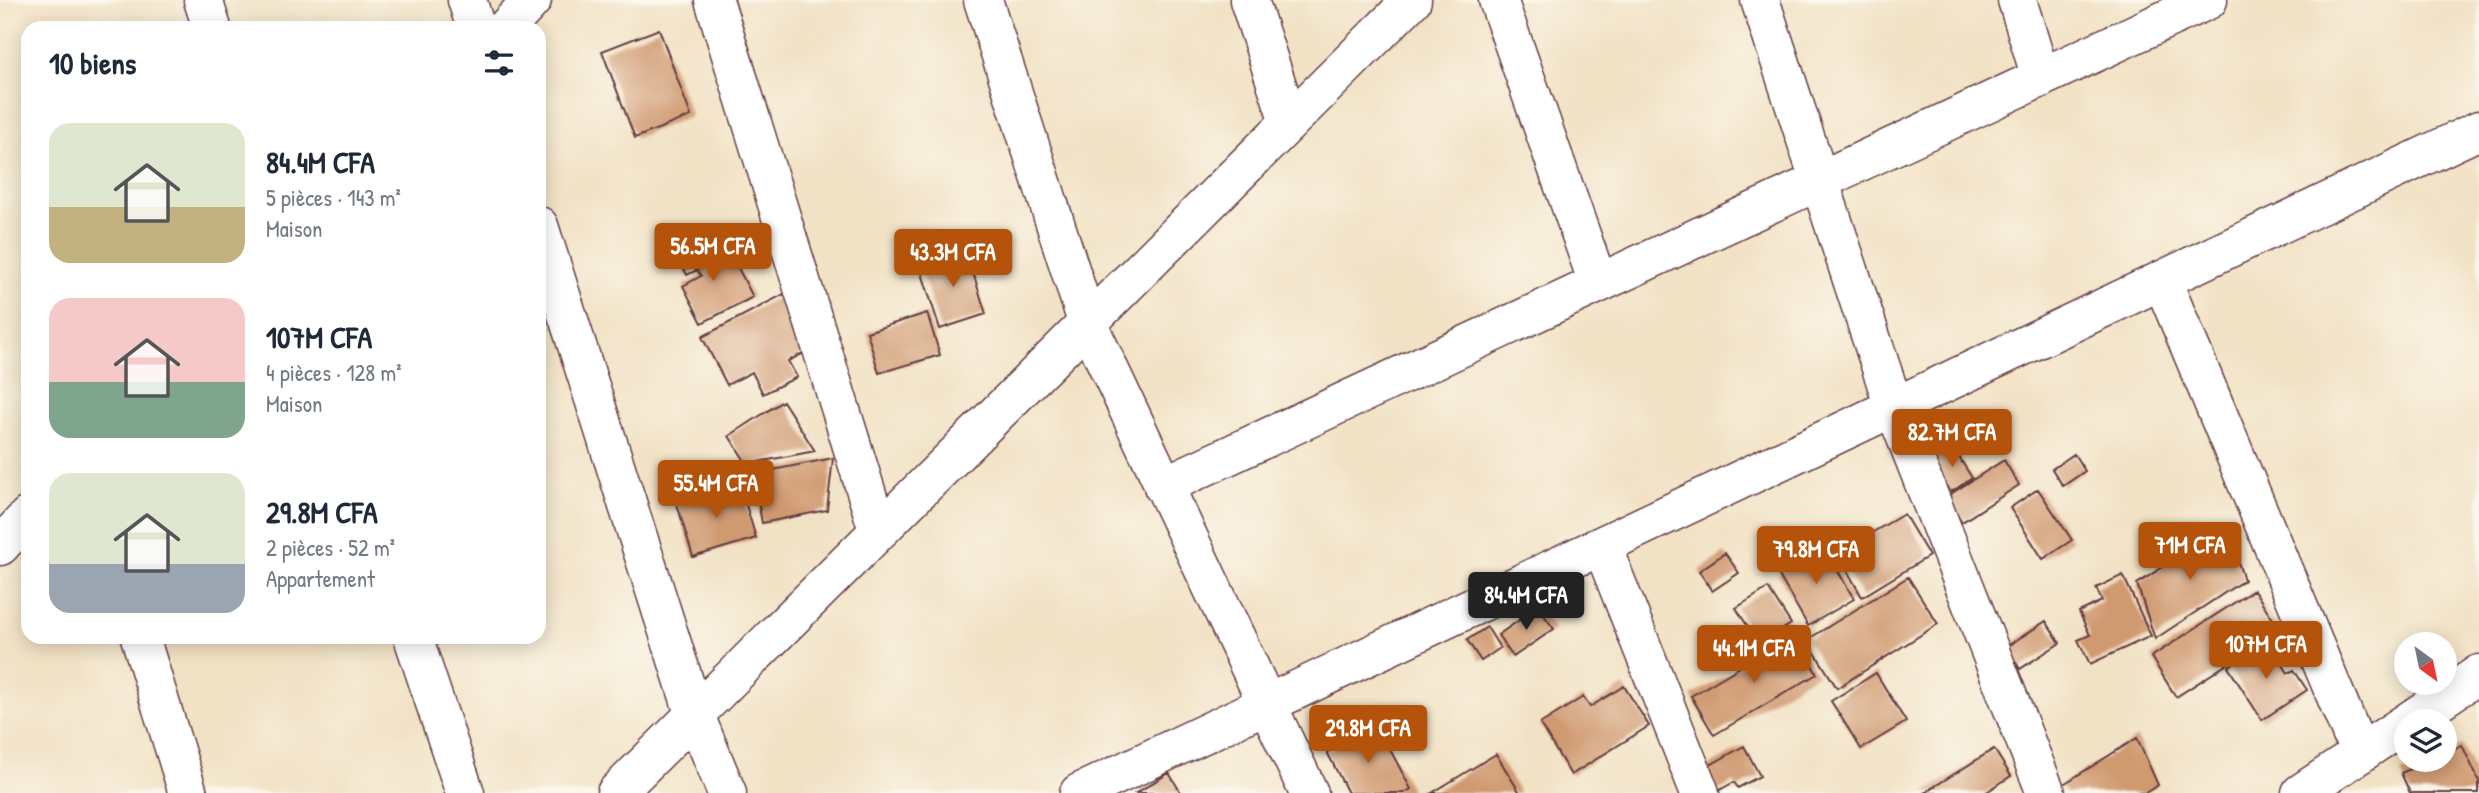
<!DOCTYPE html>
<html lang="fr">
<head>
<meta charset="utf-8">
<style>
  body { margin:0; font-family:"Patrick Hand",sans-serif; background:#f2f2f3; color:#1f2937; height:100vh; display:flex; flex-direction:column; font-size:26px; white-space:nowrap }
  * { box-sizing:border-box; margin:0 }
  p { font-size:23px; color:#747a83 }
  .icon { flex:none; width:38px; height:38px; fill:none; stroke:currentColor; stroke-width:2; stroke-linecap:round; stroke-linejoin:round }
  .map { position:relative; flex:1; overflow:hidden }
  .sheet { position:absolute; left:21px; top:21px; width:525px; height:623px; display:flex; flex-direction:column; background:#fff; border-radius:21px; box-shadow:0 4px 18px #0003 }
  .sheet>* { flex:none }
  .needle { width:46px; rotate:147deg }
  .fabs { position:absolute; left:2394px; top:632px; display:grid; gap:14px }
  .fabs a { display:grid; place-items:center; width:63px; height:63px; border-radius:50%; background:#fff; box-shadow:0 4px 18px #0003; font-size:35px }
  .price { position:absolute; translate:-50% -60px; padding:0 16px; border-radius:7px; background:#b45309; color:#fff; font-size:23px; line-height:46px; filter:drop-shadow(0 2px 4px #0008) }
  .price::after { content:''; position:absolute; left:50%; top:42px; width:21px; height:16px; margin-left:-10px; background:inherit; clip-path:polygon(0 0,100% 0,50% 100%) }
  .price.active { background:#222; color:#fff }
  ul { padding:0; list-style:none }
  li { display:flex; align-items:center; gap:21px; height:175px; padding:0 28px }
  li span { display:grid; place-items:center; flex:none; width:196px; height:140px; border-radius:21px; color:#555 }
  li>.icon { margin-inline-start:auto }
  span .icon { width:84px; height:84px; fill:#fffc; stroke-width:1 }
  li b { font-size:30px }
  h2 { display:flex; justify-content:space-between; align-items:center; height:84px; padding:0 28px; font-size:30px }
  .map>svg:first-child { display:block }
</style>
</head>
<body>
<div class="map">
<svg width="2479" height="793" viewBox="0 0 2479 793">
  <rect width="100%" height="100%" fill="#fbf7ec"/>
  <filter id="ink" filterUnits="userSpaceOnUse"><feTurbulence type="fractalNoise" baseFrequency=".0143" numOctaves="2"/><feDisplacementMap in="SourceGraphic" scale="14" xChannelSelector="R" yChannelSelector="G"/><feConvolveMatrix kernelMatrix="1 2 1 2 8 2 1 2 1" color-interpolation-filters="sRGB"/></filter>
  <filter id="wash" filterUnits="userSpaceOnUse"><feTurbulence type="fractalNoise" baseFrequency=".00686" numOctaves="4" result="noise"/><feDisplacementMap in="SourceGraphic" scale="28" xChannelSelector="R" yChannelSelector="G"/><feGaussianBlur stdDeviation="1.57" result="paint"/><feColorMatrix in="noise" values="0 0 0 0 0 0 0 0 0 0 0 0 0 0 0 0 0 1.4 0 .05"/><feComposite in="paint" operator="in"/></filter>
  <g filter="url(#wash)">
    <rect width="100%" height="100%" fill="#f2e2c5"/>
    <g id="blocks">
      <path fill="#d09a71" d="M 659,29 L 691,116 L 635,138 L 602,51 Z
        M 707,240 L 716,257 L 705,263 L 709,273 L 734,260 L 753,297 L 702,323 L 683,286 L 701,276 L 697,270 L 687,275 L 677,256 Z
        M 966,250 L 986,314 L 940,329 L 919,264 Z
        M 784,294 L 812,349 L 788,361 L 797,377 L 763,394 L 752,372 L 727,385 L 702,337 Z
        M 927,313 L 940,355 L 879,373 L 867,332 Z
        M 783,401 L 815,451 L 747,464 L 729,436 Z
        M 1952,446 L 1972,478 L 1951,492 L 1931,460 Z
        M 2074,454 L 2085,471 L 2063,486 L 2052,469 Z
        M 833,458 L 827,510 L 762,523 L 753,474 Z
        M 2004,460 L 2019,485 L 1962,522 L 1946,497 Z
        M 739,482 L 756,538 L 693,557 L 676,501 Z
        M 2038,489 L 2072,540 L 2043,559 L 2010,508 Z
        M 1904,514 L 1929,556 L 1862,597 L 1837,553 Z
        M 2226,526 L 2244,580 L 2155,639 L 2137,584 Z
        M 1824,547 L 1854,599 L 1808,626 L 1778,574 Z
        M 1725,553 L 1739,573 L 1712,591 L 1699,571 Z
        M 2123,575 L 2151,636 L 2090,664 L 2078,640 L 2090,635 L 2079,612 L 2102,601 L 2096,588 Z
        M 1908,577 L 1938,624 L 1837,688 L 1807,640 Z
        M 1768,588 L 1791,624 L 1759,644 L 1736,608 Z
        M 2254,590 L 2280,630 L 2176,697 L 2151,657 Z
        M 1538,607 L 1554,629 L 1513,657 L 1498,635 Z
        M 2046,621 L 2060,643 L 2020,669 L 2006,647 Z
        M 1487,627 L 1500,648 L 1481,661 L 1467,640 Z
        M 1794,635 L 1817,674 L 1714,735 L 1691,696 Z
        M 2268,641 L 2288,673 L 2294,670 L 2307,690 L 2262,720 L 2228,667 Z
        M 1876,673 L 1906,722 L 1861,749 L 1831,701 Z
        M 1624,686 L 1649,726 L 1571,775 L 1540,724 L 1583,697 L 1590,707 Z
        M 1377,725 L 1411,789 L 1404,793 L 1348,793 L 1327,752 Z
        M 2137,738 L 2158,785 L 2145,793 L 2066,793 L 2062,785 Z
        M 2462,745 L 2479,781 L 2479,793 L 2410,793 L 2401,773 L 2430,760 L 2445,760 L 2445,753 Z
        M 1744,746 L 1760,776 L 1738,788 L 1734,782 L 1718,791 L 1705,768 Z
        M 1994,749 L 2011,776 L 1985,793 L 1924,793 Z
        M 1496,754 L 1520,793 L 1432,793 Z
        M 1169,773 L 1181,793 L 1136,793 Z"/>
    </g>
  </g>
  <g filter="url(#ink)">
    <use href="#blocks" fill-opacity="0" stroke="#633c42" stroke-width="2"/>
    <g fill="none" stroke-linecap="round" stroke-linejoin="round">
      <g stroke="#633c42" stroke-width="41">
        <path id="street" d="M 203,0 L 212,28
          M 467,0 L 476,28
          M 714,0 L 878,530
          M 983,0 L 1087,322 L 1309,793
          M 1249,0 L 1289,122
          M 1498,0 L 1598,283
          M 1760,0 L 1894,407 L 2046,793
          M 2017,0 L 2041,78
          M 506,28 L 532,0
          M 539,226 L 694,713 L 727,793
          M 2162,280 L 2360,754
          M 1163,486 L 2208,0
          M 0,546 L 28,516
          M 1602,546 L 1700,793
          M 140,637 L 188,793
          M 413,637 L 465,793
          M 2409,721 L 2479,674
          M 1079,793 L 2479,130
          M 2301,793 L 2406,723"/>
      </g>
      <g stroke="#633c42" stroke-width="41">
        <path id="secondary" d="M 616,793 L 1412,0"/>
      </g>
      <use href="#street" stroke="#fff" stroke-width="38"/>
      <use href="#secondary" stroke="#fff" stroke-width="38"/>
    </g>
  </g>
</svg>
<div class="fabs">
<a><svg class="needle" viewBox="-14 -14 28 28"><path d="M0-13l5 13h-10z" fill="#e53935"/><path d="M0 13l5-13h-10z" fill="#747a83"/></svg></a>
<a><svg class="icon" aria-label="layers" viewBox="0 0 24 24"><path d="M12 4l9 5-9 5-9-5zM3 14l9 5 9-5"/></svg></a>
</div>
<b class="price" style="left:713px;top:283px">56.5M CFA</b>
<b class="price" style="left:953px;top:289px">43.3M CFA</b>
<b class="price" style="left:1952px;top:469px">82.7M CFA</b>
<b class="price" style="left:716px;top:520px">55.4M CFA</b>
<b class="price" style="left:2190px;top:582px">71M CFA</b>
<b class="price" style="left:1816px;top:586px">79.8M CFA</b>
<b class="price active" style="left:1526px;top:632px">84.4M CFA</b>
<b class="price" style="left:2266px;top:681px">107M CFA</b>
<b class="price" style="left:1754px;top:685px">44.1M CFA</b>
<b class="price" style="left:1368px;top:765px">29.8M CFA</b>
<section class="sheet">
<h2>10 biens<svg class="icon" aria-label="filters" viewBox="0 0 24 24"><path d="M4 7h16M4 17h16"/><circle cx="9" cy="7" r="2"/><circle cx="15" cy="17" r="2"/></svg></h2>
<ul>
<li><span style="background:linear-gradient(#dfe7d0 60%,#c2b280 0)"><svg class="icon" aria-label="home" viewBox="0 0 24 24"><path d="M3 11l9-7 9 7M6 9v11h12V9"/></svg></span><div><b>84.4M CFA</b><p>5 pièces · 143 m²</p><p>Maison</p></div></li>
<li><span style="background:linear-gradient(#f6c9c9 60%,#7fa58c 0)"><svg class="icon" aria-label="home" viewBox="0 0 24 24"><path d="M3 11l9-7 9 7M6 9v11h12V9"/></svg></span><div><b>107M CFA</b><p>4 pièces · 128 m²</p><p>Maison</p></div></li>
<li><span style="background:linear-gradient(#dfe7d0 65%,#9aa5b1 0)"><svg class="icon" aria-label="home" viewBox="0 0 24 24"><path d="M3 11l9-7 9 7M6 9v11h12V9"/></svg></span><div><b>29.8M CFA</b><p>2 pièces · 52 m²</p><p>Appartement</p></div></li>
</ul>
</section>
</div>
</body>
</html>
